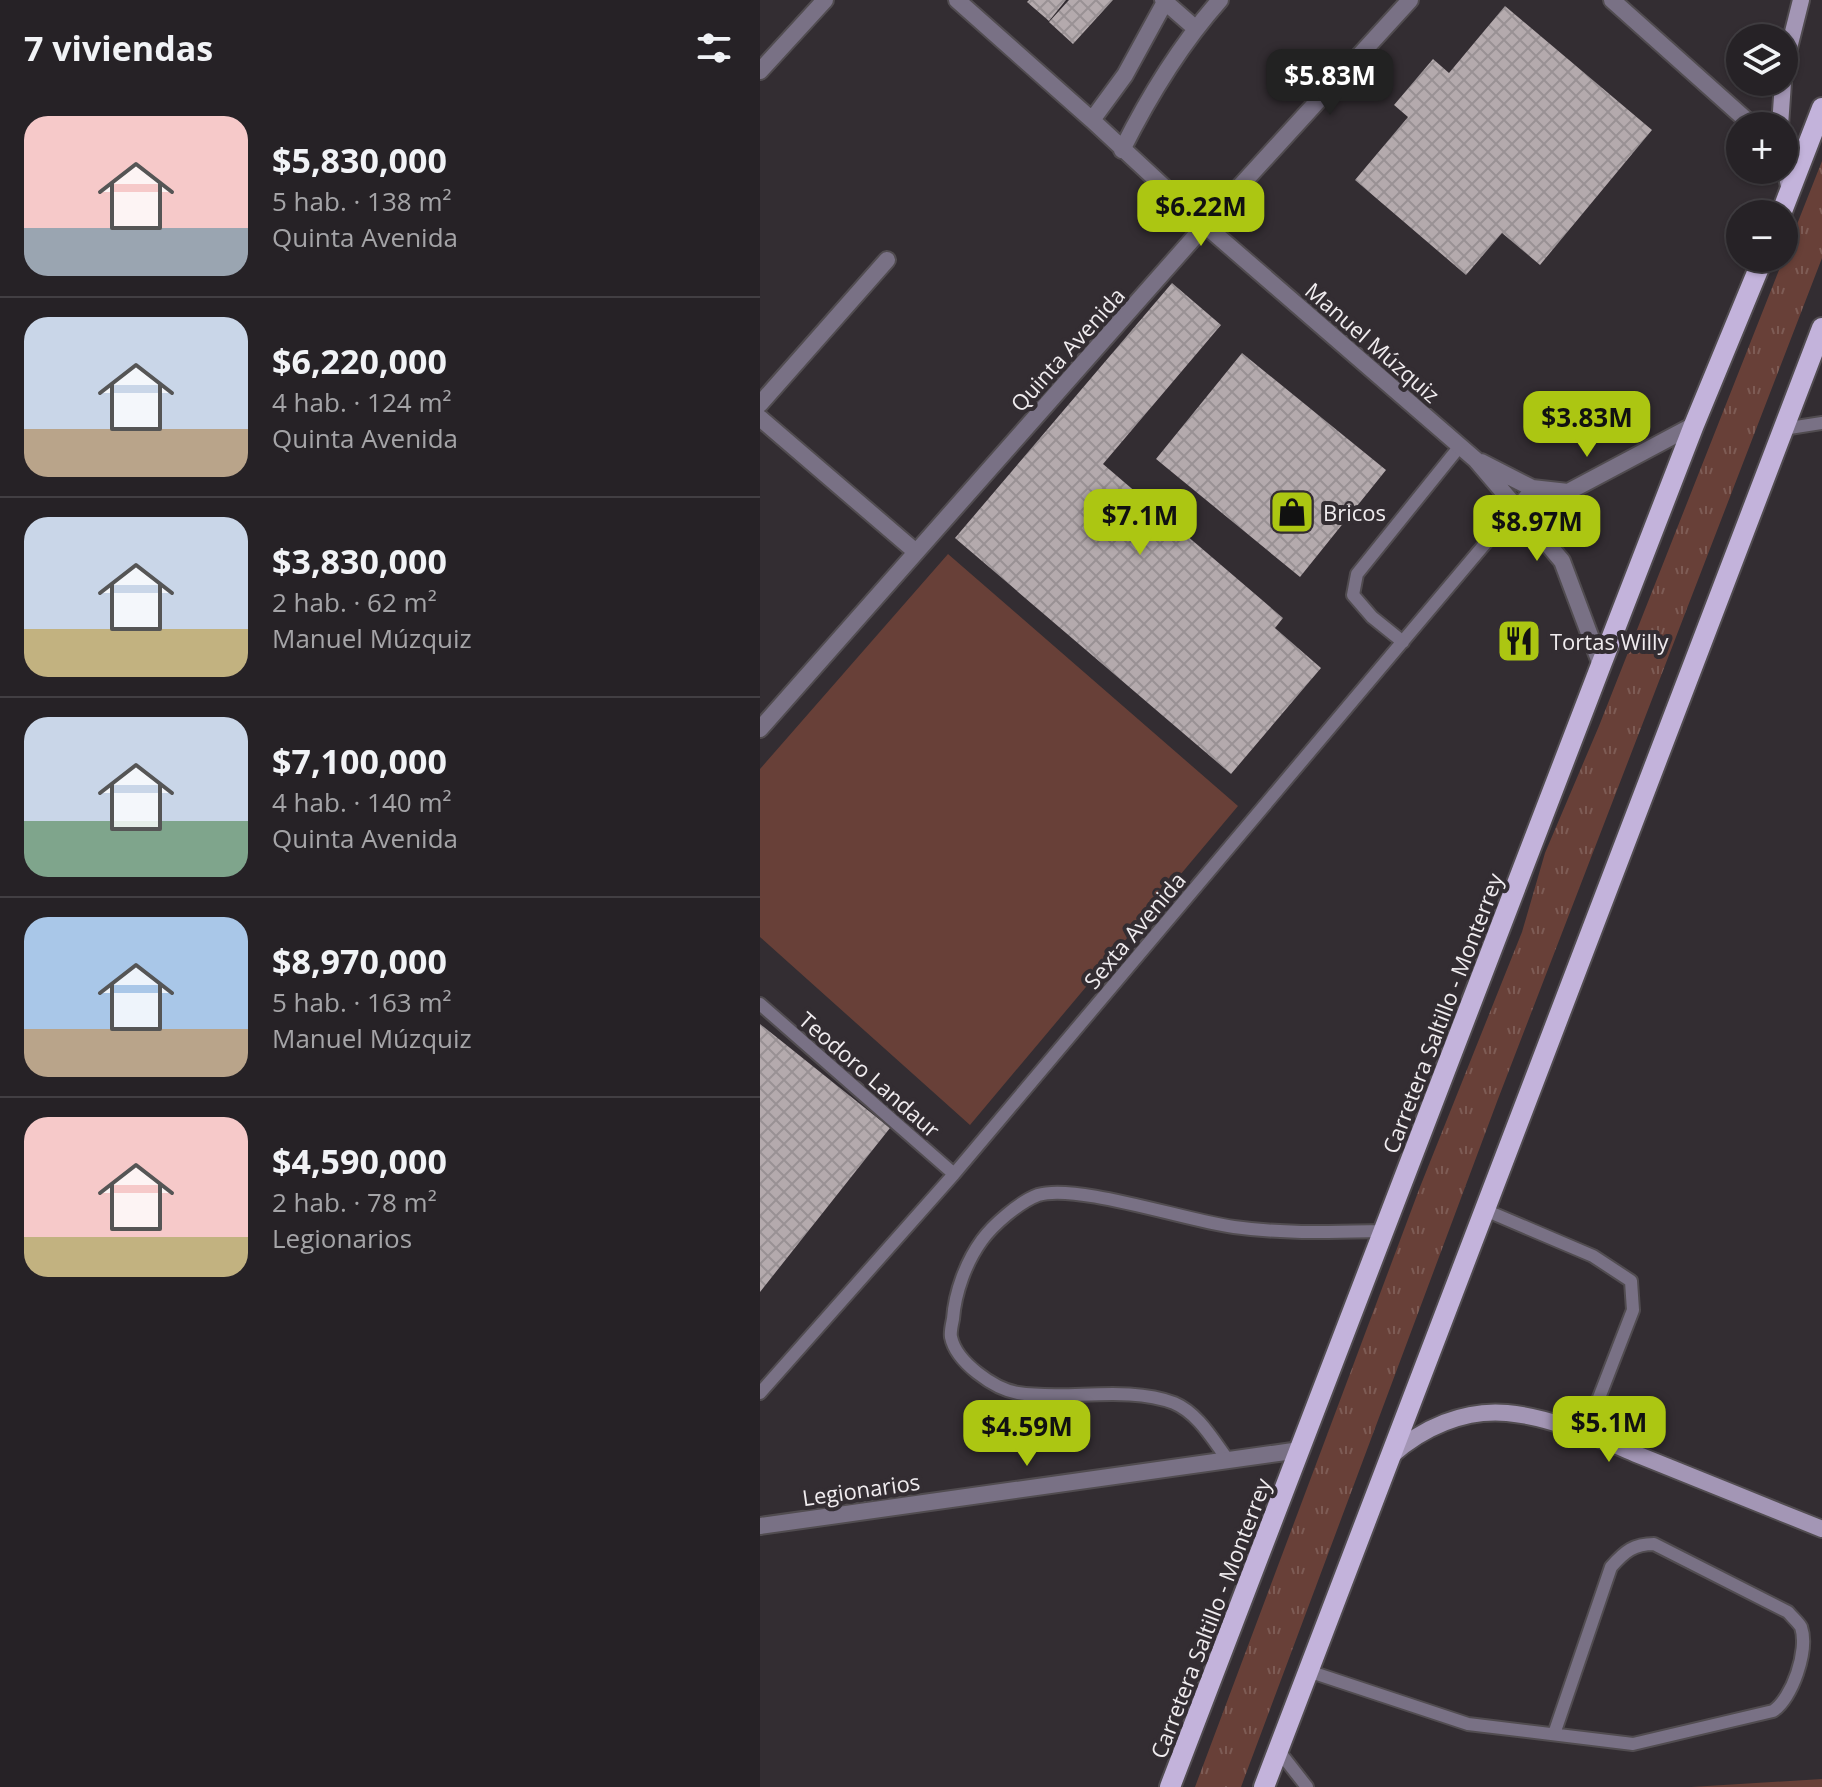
<!DOCTYPE html>
<html lang="es">
<head>
<meta charset="utf-8">
<style>
  body { margin:0; font-family:"Open Sans",sans-serif; background:#322f32; color:#f1f3f6; height:100vh; display:flex; flex-direction:column; font-size:30px; white-space:nowrap }
  * { box-sizing:border-box; margin:0 }
  p { font-size:26px; color:#a4a4a7 }
  .icon { flex:none; width:44px; height:44px; fill:none; stroke:currentColor; stroke-width:2; stroke-linecap:round; stroke-linejoin:round }
  .map { position:relative; flex:1; overflow:hidden }
  .sheet { display:flex; flex-direction:column; background:#262226; width:760px }
  .sheet>* { flex:none }
  .buttons { position:absolute; left:966px; top:24px; display:grid; gap:16px }
  .buttons a { display:grid; place-items:center; width:72px; height:72px; border-radius:50%; background:#262226; box-shadow:0 2px 6px #0004,0 0 0 2px #423f43; font-size:40px }
  .price { position:absolute; translate:-50% -68px; padding:0 18px; border-radius:16px; background:#acc612; color:#111; font-size:26px; line-height:52px; filter:drop-shadow(0 2px 4px #0008) }
  .price::after { content:''; position:absolute; left:50%; top:48px; width:24px; height:18px; margin-left:-12px; background:inherit; clip-path:polygon(0 0,100% 0,50% 100%) }
  .price.active { background:#222; color:#fff }
  ul { padding:0; list-style:none }
  li { display:flex; align-items:center; gap:24px; height:200px; padding:0 24px }
  li+li { border-top:2px solid #423f43 }
  li span { display:grid; place-items:center; flex:none; width:224px; height:160px; border-radius:24px; color:#555 }
  li>.icon { margin-inline-start:auto }
  span .icon { width:96px; height:96px; fill:#fffc; stroke-width:1 }
  li b { font-size:34px }
  h2 { display:flex; justify-content:space-between; align-items:center; height:96px; padding:0 24px; font-size:34px }
  main { display:flex; flex:1; min-height:0 }
  .map>svg:first-child { display:block }
</style>
</head>
<body>
<main>
<section class="sheet">
<h2>7 viviendas<svg class="icon" aria-label="filters" viewBox="0 0 24 24"><path d="M4 7h16M4 17h16"/><circle cx="9" cy="7" r="2"/><circle cx="15" cy="17" r="2"/></svg></h2>
<ul>
<li><span style="background:linear-gradient(#f6c9c9 70%,#9aa5b1 0)"><svg class="icon" aria-label="home" viewBox="0 0 24 24"><path d="M3 11l9-7 9 7M6 9v11h12V9"/></svg></span><div><b>$5,830,000</b><p>5 hab. · 138 m²</p><p>Quinta Avenida</p></div></li>
<li><span style="background:linear-gradient(#c9d6e8 70%,#b9a48a 0)"><svg class="icon" aria-label="home" viewBox="0 0 24 24"><path d="M3 11l9-7 9 7M6 9v11h12V9"/></svg></span><div><b>$6,220,000</b><p>4 hab. · 124 m²</p><p>Quinta Avenida</p></div></li>
<li><span style="background:linear-gradient(#c9d6e8 70%,#c2b280 0)"><svg class="icon" aria-label="home" viewBox="0 0 24 24"><path d="M3 11l9-7 9 7M6 9v11h12V9"/></svg></span><div><b>$3,830,000</b><p>2 hab. · 62 m²</p><p>Manuel Múzquiz</p></div></li>
<li><span style="background:linear-gradient(#c9d6e8 65%,#7fa58c 0)"><svg class="icon" aria-label="home" viewBox="0 0 24 24"><path d="M3 11l9-7 9 7M6 9v11h12V9"/></svg></span><div><b>$7,100,000</b><p>4 hab. · 140 m²</p><p>Quinta Avenida</p></div></li>
<li><span style="background:linear-gradient(#a9c7e8 70%,#b9a48a 0)"><svg class="icon" aria-label="home" viewBox="0 0 24 24"><path d="M3 11l9-7 9 7M6 9v11h12V9"/></svg></span><div><b>$8,970,000</b><p>5 hab. · 163 m²</p><p>Manuel Múzquiz</p></div></li>
<li><span style="background:linear-gradient(#f6c9c9 75%,#c2b280 0)"><svg class="icon" aria-label="home" viewBox="0 0 24 24"><path d="M3 11l9-7 9 7M6 9v11h12V9"/></svg></span><div><b>$4,590,000</b><p>2 hab. · 78 m²</p><p>Legionarios</p></div></li>
</ul>
</section>
<div class="map">
<svg width="1062" height="1787" viewBox="0 0 1062 1787">
  <defs>
    <pattern id="park-tufts" width="24" height="20" patternUnits="userSpaceOnUse" patternTransform="scale(2)"><rect width="24" height="20" fill="#684038"/><path d="M3 7l-1-3M5 7V3M7 7l1-3M15 17l-1-3M17 17v-4M19 17l1-3" fill="none" stroke="#7e5c55"/></pattern>
    <pattern id="building-cross-hatch" width="8" height="8" patternUnits="userSpaceOnUse" patternTransform="scale(2)"><rect width="8" height="8" fill="#b4aaad"/><path d="M0 0l8 8M0 8l8-8" fill="none" stroke="#999194"/></pattern>
  </defs>
  <rect width="100%" height="100%" fill="#332d32"/>
  <path fill="#684038" d="M 188,554 L 478,806 L 210,1125 L 0,937 L 0,769 Z
    M 1062,1779 L 1062,1787 L 931,1787 Z"/>
  <path fill="url(#park-tufts)" d="M 1062,161 L 1062,258 L 738,1099 L 481,1787 L 435,1787 L 660,1187 L 762,932 L 785,853 L 839,726 Z"/>
  <path fill="url(#building-cross-hatch)" d="M 269,0 L 306,0 L 289,21 L 267,2 Z
    M 309,0 L 353,0 L 313,44 L 289,22 Z
    M 745,6 L 892,130 L 780,265 L 742,233 L 706,275 L 595,180 L 648,117 L 634,105 L 673,59 L 689,73 Z
    M 412,283 L 461,325 L 343,464 L 523,618 L 515,628 L 561,668 L 471,774 L 195,538 Z
    M 482,353 L 626,470 L 540,577 L 396,459 Z
    M 0,1024 L 130,1128 L 0,1292 Z"/>
  <g fill="none" stroke-linecap="round" stroke-linejoin="round">
    <g stroke="#514c50" stroke-width="16">
      <path id="lane" d="M 1023,429 L 1062,423
        M 643,642 L 612,617 L 593,595 L 597,574 L 700,446
        M 0,1004 L 194,1174
        M 725,1210 L 833,1256 L 871,1281 L 873,1310 L 825,1434
        M 0,1393 L 194,1174 L 772,488
        M 468,1460 C 453,1440 438,1413 414,1403 C 367,1385 306,1401 258,1393 C 234,1389 196,1362 191,1337 C 190,1332 192,1324 193,1319 C 195,1292 206,1262 222,1240 C 233,1225 259,1202 278,1195 C 317,1183 427,1221 474,1227 C 524,1234 574,1232 625,1231
        M 548,1671 L 708,1724 L 873,1744 L 1013,1711 C 1032,1699 1049,1650 1041,1627 C 1038,1622 1032,1617 1028,1612 L 894,1544 C 874,1544 865,1551 851,1567 L 794,1734
        M 518,1750 L 547,1787"/>
    </g>
    <g stroke="#514c50" stroke-width="20">
      <path id="street" d="M 197,0 L 332,120 L 446,226 L 716,460 L 802,561 L 841,665
        M 403,0 L 435,28
        M 852,0 L 993,126
        M 0,71 L 65,0
        M 332,120 L 365,75 L 405,2
        M 362,150 C 389,96 420,45 460,0
        M 0,404 L 127,260
        M 0,418 L 156,552
        M 721,462 L 772,488 L 808,492 L 934,425
        M 0,729 L 461,207 L 650,0
        M 0,1526 L 540,1450"/>
    </g>
    <g stroke="#514c50" stroke-width="20">
      <path id="secondary" d="M 1024,68 L 1041,0
        M 1020,126 L 1023,82
        M 1024,162 L 1030,191
        M 631,1456 C 662,1428 704,1409 747,1413 C 792,1417 840,1439 881,1456 C 941,1480 1002,1505 1062,1529"/>
    </g>
    <g stroke="#514c50" stroke-width="24">
      <path id="primary" d="M 1021,214 L 1062,108
        M 410,1787 L 841,665 L 934,425 L 1003,258
        M 504,1787 L 1062,328"/>
    </g>
    <use href="#lane" stroke="#797185" stroke-width="12"/>
    <use href="#street" stroke="#797185" stroke-width="16"/>
    <use href="#secondary" stroke="#a396b5" stroke-width="16"/>
    <use href="#primary" stroke="#c3b3db" stroke-width="20"/>
  </g>
  <defs>
    <g id="shop-square" transform="scale(2.3)"><rect x="-9" y="-9" width="18" height="18" rx="4" fill="#acc612" stroke="#332d32"/><path d="M-5-2.5h2.3a2.7 3.5 0 0 1 5.4 0H5L5.5 6h-11ZM-1.5-2.5h3a1.5 2.3 0 0 0-3 0Z" fill="#111"/></g>
    <g id="restaurant-square" transform="scale(2.3)"><rect x="-9" y="-9" width="18" height="18" rx="4" fill="#acc612" stroke="#332d32"/><path d="M-5-6h1v4h1v-4h1v4h1v-4h1v5L-1.5 .5V6h-2V.5L-5-1ZM5-6V6H3V1.5H1.5Q1.5-4 5-6Z" fill="#111"/></g>
  </defs>
  <g fill-rule="evenodd">
    <use href="#shop-square" x="532" y="512"/>
    <use href="#restaurant-square" x="759" y="641"/>
  </g>
  <g text-anchor="middle" dominant-baseline="central" stroke-width="8" stroke-linejoin="round" paint-order="stroke">
    <g font-size="22" fill="#f0ecef" stroke="#332d32">
      <text transform="translate(613 342) rotate(41)">Manuel Múzquiz</text>
      <text transform="translate(307 349) rotate(-48)">Quinta Avenida</text>
      <text transform="translate(374 930) rotate(-50)">Sexta Avenida</text>
      <text transform="translate(682 1013) rotate(-69)">Carretera Saltillo - Monterrey</text>
      <text transform="translate(110 1074) rotate(41)">Teodoro Landaur</text>
      <text transform="translate(101 1489) rotate(-8)">Legionarios</text>
      <text transform="translate(450 1618) rotate(-69)">Carretera Saltillo - Monterrey</text>
    </g>
    <g font-size="22" fill="#f0ecef" stroke="#332d32" text-anchor="start">
      <text x="563" y="512">Bricos</text>
      <text x="790" y="641">Tortas Willy</text>
    </g>
  </g>
</svg>
<div class="buttons">
<a><svg class="icon" aria-label="layers" viewBox="0 0 24 24"><path d="M12 4l9 5-9 5-9-5zM3 14l9 5 9-5"/></svg></a>
<a>+</a>
<a>−</a>
</div>
<b class="price active" style="left:570px;top:117px">$5.83M</b>
<b class="price" style="left:441px;top:248px">$6.22M</b>
<b class="price" style="left:827px;top:459px">$3.83M</b>
<b class="price" style="left:380px;top:557px">$7.1M</b>
<b class="price" style="left:777px;top:563px">$8.97M</b>
<b class="price" style="left:849px;top:1464px">$5.1M</b>
<b class="price" style="left:267px;top:1468px">$4.59M</b>
</div>
</main>
</body>
</html>
